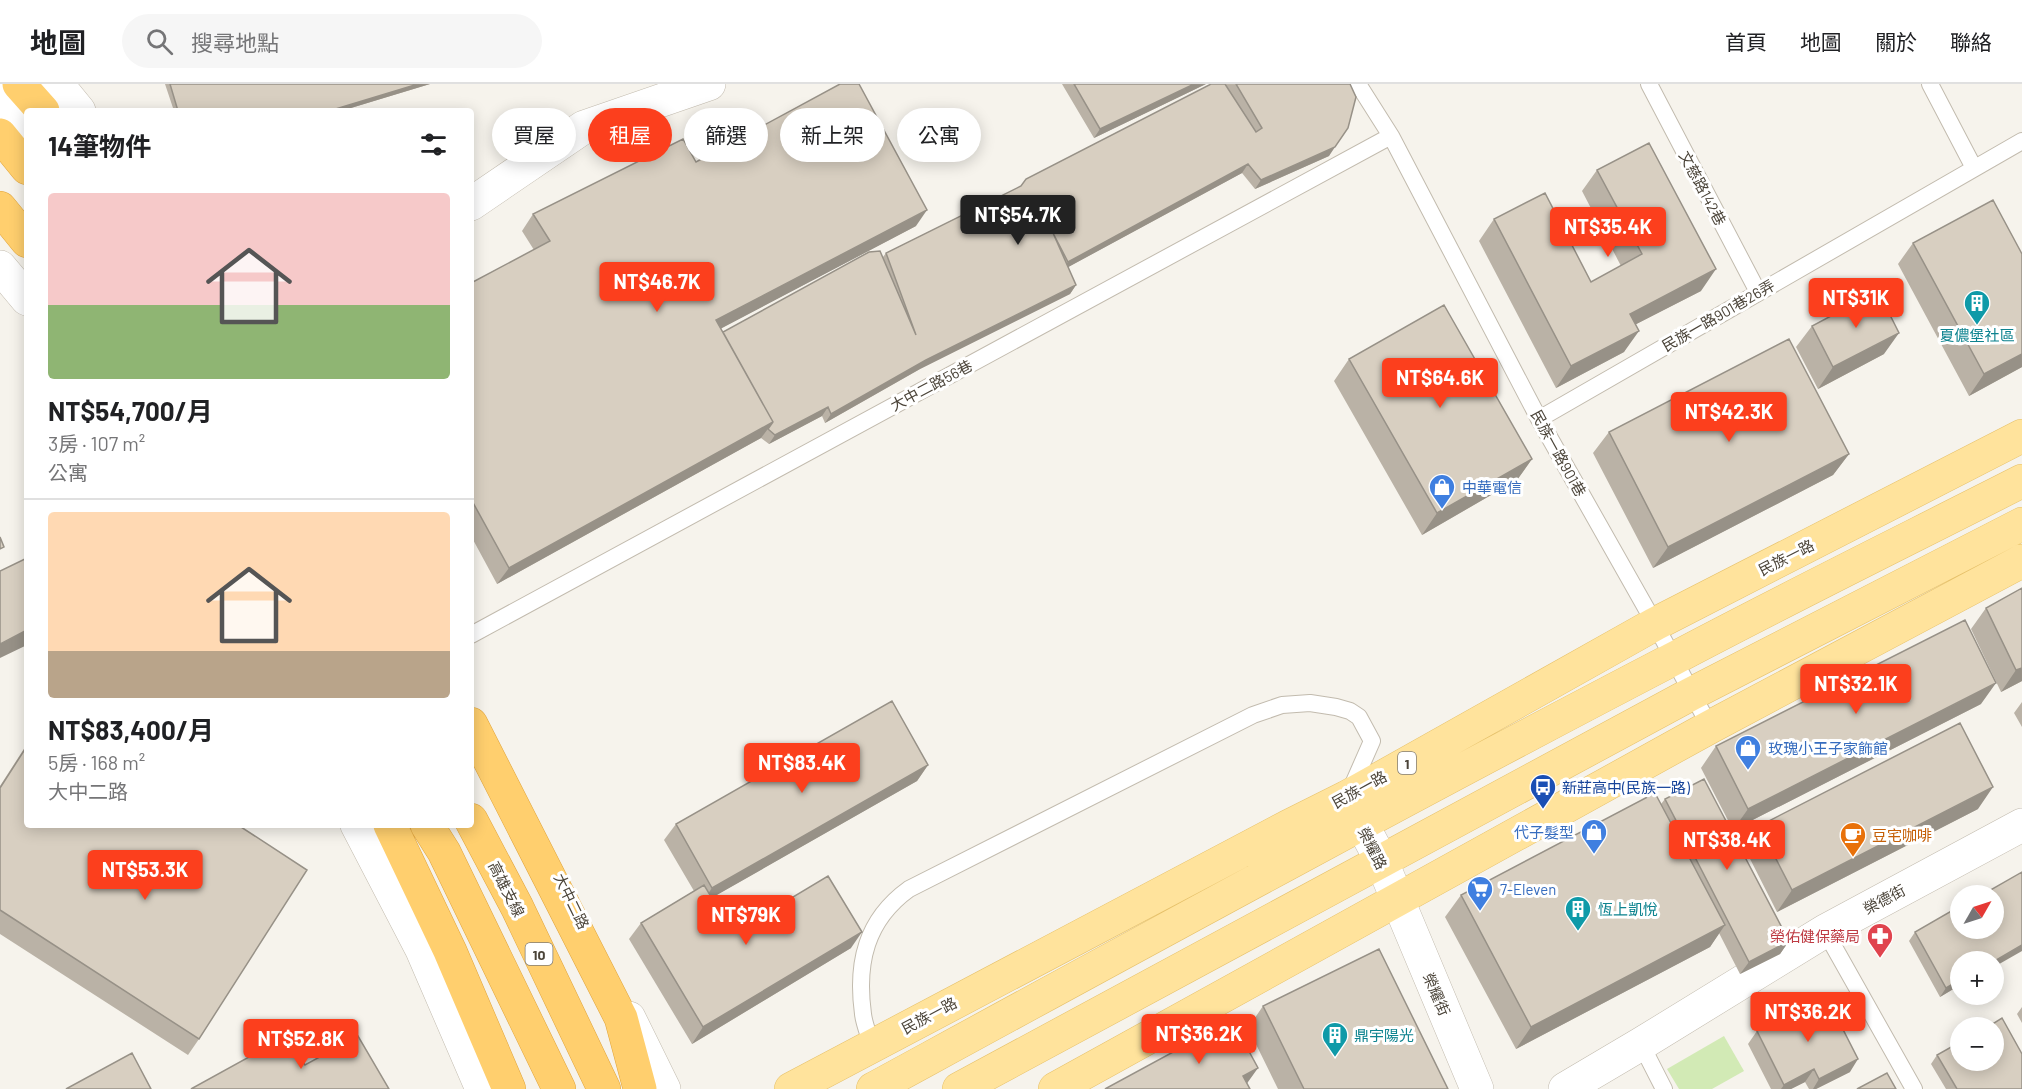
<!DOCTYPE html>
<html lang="zh-TW">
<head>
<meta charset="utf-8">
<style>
  body { margin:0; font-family:Barlow,"Noto Sans TC",sans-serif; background:#f6f6f6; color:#202124; height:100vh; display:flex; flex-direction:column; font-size:22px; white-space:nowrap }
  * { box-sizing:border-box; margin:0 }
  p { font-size:20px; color:#757577 }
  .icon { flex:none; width:33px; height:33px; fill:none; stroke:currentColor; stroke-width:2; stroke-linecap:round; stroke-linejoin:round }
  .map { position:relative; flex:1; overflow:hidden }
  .sheet { position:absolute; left:24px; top:24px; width:450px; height:720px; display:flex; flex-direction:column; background:#fff; border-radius:6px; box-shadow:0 3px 15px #0003 }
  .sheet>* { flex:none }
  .guide { position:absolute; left:492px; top:24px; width:570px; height:54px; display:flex; gap:12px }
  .needle { width:39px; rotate:51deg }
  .tools { position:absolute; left:1950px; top:801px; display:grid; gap:12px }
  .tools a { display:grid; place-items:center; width:54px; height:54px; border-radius:50%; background:#fff; box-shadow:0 3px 15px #0003; font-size:30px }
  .price { position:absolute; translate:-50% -51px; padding:0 14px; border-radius:6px; background:#fc3f1d; color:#fff; font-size:20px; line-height:39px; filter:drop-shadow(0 2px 3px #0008) }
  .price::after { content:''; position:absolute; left:50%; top:36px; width:18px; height:14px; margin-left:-9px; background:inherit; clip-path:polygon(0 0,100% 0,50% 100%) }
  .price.current { background:#222; color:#fff }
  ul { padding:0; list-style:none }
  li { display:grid; align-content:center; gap:12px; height:318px; padding:0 24px }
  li+li { border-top:2px solid #e0e0e0 }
  li span { display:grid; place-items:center; height:186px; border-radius:6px; color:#555 }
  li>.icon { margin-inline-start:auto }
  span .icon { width:108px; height:108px; fill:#fffc; stroke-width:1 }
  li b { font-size:26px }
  h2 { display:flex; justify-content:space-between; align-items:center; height:72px; padding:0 24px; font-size:26px }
  .pill { padding:0 21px; border-radius:27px; background:#fff; box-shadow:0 3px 15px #0003; font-size:21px; line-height:54px }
  .pill.current { background:#fc3f1d; color:#fff }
  header { display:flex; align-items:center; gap:36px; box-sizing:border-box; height:84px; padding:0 30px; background:#fff; border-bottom:2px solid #e0e0e0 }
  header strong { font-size:28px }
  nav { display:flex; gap:33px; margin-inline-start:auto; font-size:21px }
  .search { width:420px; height:54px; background:#f6f6f6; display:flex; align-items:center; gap:15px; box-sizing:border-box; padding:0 21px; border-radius:33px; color:#757577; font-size:22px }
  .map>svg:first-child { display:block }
</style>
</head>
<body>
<header>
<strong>地圖</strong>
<div class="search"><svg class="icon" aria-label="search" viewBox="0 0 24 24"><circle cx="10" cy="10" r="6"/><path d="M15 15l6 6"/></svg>搜尋地點</div>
<nav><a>首頁</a><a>地圖</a><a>關於</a><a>聯絡</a></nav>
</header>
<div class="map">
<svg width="2022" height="1005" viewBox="0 0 2022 1005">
  <rect width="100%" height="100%" fill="#f6f3ec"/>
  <path fill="#d2eab5" d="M 1724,952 L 1744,987 L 1712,1005 L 1679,1005 L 1667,985 Z"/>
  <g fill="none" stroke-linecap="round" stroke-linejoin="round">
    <g stroke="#c2bbae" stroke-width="18">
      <path id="service" d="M 1358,0 L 1391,52 L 1539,335 L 1655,540 L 1710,643
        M 1649,0 L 1758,208
        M 1930,0 L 1974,84
        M 1539,335 L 2022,57
        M 471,551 L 1391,52
        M 1825,847 L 1914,1005
        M 1641,960 L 1664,1005
        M 872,962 C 869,951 864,940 863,930 C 856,879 866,836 909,805 L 1253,631 L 1282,621 L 1310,619 L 1336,623 L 1350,627 L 1359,633 L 1372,657 L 1350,707"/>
    </g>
    <g stroke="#c2bbae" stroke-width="34">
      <path id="minor" d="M 57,0 L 79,27
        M 0,11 L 27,44
        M 471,120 L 584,43 L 709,0
        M 0,183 L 27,215
        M 1348,714 L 1381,776 L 1477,1005
        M 357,741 L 422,866 L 482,1005
        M 629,934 L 664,1005
        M 1565,1005 L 1641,960 L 1825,847 L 2022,741"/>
    </g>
    <g stroke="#e6c16a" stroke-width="34">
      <path id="primary" d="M 791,1005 L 1287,743 L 1347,713 L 1655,540 L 2022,352
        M 873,1005 C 1139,860 1404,715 1673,575 C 1788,514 1906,456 2022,397
        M 959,1005 L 1691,610 L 2022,440
        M 1055,1005 L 1710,643 L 2022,477"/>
    </g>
    <g stroke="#e0a43c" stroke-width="34">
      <path id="motorway" d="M 19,0 L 43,27
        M 0,51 L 27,84
        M 0,124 L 27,157
        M 471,640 L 621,934 L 640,1005
        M 471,736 L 517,823 L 604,1005
        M 390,741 L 450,867 L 509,1005
        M 427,741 L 444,768 L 559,1005"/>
    </g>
    <use href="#service" stroke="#fff" stroke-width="16"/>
    <use href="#minor" stroke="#fff" stroke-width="33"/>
    <use href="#primary" stroke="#ffe39c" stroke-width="33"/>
    <use href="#motorway" stroke="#ffcf6e" stroke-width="33"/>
  </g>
  <path fill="#bab2a6" d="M 165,0 L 430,0 L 341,27 L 174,27 Z
    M 1062,0 L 1206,0 L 1094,54 Z
    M 1211,0 L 1350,0 L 1329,72 L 1255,105 L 1242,89 L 1068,183 L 1076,201 L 1070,210 L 920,285 L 825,339 L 822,332 L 769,360 L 761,354 L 497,500 L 471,452 L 471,199 L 534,166 L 522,147 L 533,130 L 696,78 L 916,142 L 721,244 L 723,248 L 883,173 L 886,169 L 1021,102 Z
    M 1597,86 L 1701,207 L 1636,240 L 1624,268 L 1556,304 L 1479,157 L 1494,135 L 1591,198 L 1621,182 L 1582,107 Z
    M 1913,159 L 2022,170 L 2022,283 L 1969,312 L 1898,180 Z
    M 1812,242 L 1884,270 L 1818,305 L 1796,263 Z
    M 1349,275 L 1532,375 L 1517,396 L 1422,451 L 1334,297 Z
    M 1609,348 L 1849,370 L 1833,391 L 1653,484 L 1593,369 Z
    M 2022,504 L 2022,597 L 2001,608 L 1971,545 L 1986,524 Z
    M 2022,618 L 2022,643 L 2014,629 Z
    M 1981,620 L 1733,746 L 1701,684 L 1716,662 Z
    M 27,660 L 27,741 L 199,955 L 188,971 L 0,850 L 0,702 Z
    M 928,681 L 917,697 L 711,814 L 733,849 L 851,864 L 692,960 L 629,855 L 641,839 L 694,807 L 664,756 L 676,740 Z
    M 1665,715 L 1789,857 L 1780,870 L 1740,890 L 1719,849 L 1710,863 L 1516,965 L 1445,833 L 1461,811 L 1661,720 Z
    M 1978,725 L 1777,828 L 1744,763 L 1759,742 Z
    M 1915,848 L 1960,901 L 1940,913 L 1909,857 Z
    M 1263,922 L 1448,1005 L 1278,1005 L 1248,944 Z
    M 2022,923 L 2022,939 L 2017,930 Z
    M 1757,947 L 1850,988 L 1816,1005 L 1809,1005 L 1805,998 L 1791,1005 L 1771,1005 L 1748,960 Z
    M 1937,971 L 2022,1005 L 1946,1005 L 1931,980 Z"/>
  <path fill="#979187" d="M 418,0 L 430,0 L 341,27 L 329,27 Z
    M 1194,0 L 1206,0 L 1094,54 L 1100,45 Z
    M 1335,63 L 1329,72 L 1255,105 L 1261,96 Z
    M 1248,80 L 1242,89 L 1061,187 L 1068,178 Z
    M 927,126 L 916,142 L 705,253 L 716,236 Z
    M 1716,185 L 1701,207 L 1615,251 L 1630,230 Z
    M 1076,201 L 1070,210 L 920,285 L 825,339 L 831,330 L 926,276 Z
    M 1639,247 L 1624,268 L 1556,304 L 1571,282 Z
    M 1899,249 L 1884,270 L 1818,305 L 1833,283 Z
    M 2022,270 L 2022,283 L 1969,312 L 1984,290 Z
    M 828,323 L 822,332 L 769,360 L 775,351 Z
    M 773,338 L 761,354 L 497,500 L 509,484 Z
    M 1849,370 L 1833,391 L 1653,484 L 1668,463 Z
    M 1532,375 L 1517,396 L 1422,451 L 1437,429 Z
    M 27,546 L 27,561 L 0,574 L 0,560 Z
    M 2022,584 L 2022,597 L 2001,608 L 2016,586 Z
    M 1996,599 L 1981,620 L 1733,746 L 1748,725 Z
    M 928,681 L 917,697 L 701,820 L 712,804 Z
    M 1993,703 L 1978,725 L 1777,828 L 1792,806 Z
    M 1725,841 L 1710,863 L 1516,965 L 1531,943 Z
    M 862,848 L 851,864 L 692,960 L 703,943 Z
    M 1789,857 L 1780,870 L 1740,890 L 1749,878 Z
    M 2022,861 L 2022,867 L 1994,883 L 1993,878 Z
    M 1960,896 L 1960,901 L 1940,913 L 1946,904 Z
    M 1858,975 L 1850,988 L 1816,1005 L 1813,1005 L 1819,995 Z
    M 1258,984 L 1243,1005 L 1243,992 Z
    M 1814,985 L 1805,998 L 1791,1005 L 1781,1005 L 1784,1001 Z"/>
  <path fill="#d8cfc1" stroke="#979187" stroke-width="1.5" d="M 170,0 L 418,0 L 329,27 L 178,27 Z
    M 840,0 L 859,0 L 927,126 L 716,236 L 773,338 L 509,484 L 471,415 L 471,199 L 550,157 L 533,130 L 683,55 L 696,78 Z
    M 1074,0 L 1194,0 L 1100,45 Z
    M 1211,0 L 1225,0 L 1256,48 L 1262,44 L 1236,0 L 1350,0 L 1356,13 L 1348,44 L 1335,63 L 1261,96 L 1248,80 L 1068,178 L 1053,149 L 1076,201 L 926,276 L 831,330 L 828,323 L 775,351 L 768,345 L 773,338 L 723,248 L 869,168 L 880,167 L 916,251 L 886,169 L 1021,102 L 1026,95 Z
    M 1649,59 L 1716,185 L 1630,230 L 1639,247 L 1571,282 L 1494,135 L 1545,109 L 1591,198 L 1642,170 L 1597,86 Z
    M 1993,116 L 2022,170 L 2022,270 L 1984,290 L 1913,159 Z
    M 1878,207 L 1899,249 L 1833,283 L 1812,242 Z
    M 1444,221 L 1532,375 L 1437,429 L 1349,275 Z
    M 1789,255 L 1849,370 L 1668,463 L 1609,348 Z
    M 0,453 L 4,463 L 0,465 Z
    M 27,474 L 27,546 L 0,560 L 0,487 Z
    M 2022,504 L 2022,584 L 2016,586 L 1986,524 Z
    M 1965,536 L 1996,599 L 1748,725 L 1716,662 Z
    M 892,617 L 928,681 L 712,804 L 676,740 Z
    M 1960,639 L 1993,703 L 1792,806 L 1759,742 Z
    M 27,662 L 27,741 L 238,741 L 307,786 L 199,955 L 0,826 L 0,704 Z
    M 1704,695 L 1789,857 L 1749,878 L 1665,715 Z
    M 1655,709 L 1725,841 L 1531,943 L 1461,811 Z
    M 2022,788 L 2022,861 L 1993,878 L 1960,878 L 1960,896 L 1946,904 L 1915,848 L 1960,822 L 1960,844 L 1994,844 L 1994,812 L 1980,812 Z
    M 828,792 L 862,848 L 703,943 L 641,839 L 704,801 L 733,849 Z
    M 1379,865 L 1448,1005 L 1304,1005 L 1263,922 Z
    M 1826,912 L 1858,975 L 1819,995 L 1814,985 L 1784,1001 L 1757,947 Z
    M 2002,934 L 2022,970 L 2022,1005 L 1957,1005 L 1937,971 L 1960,958 L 1960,976 L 1994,976 L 1994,944 L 1986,944 Z
    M 1232,936 L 1258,984 L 1243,992 L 1250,1005 L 1105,1005 Z
    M 289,951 L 305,981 L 358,952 L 389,1005 L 191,1005 Z
    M 132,969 L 151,1005 L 66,1005 Z
    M 1887,989 L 1896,1005 L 1857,1005 Z"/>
  <defs>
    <g id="building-pin" transform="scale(1.35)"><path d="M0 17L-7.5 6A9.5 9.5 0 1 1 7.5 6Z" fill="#0f9aa8" stroke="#fff"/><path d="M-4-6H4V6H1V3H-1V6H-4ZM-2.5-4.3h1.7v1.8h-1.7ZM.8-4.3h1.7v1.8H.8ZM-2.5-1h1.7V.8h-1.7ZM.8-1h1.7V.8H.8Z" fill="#fff"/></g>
    <g id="shop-pin" transform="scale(1.35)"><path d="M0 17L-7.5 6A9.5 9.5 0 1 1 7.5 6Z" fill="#3f7fe0" stroke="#fff"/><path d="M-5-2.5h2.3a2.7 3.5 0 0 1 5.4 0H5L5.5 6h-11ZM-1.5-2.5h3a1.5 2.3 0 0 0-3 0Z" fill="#fff"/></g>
    <g id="bus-pin" transform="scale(1.35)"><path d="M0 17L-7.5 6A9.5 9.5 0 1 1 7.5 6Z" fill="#1a4fb4" stroke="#fff"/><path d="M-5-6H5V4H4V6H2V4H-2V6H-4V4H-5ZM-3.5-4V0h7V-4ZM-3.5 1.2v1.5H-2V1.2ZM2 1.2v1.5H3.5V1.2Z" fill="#fff"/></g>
    <g id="cafe-pin" transform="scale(1.35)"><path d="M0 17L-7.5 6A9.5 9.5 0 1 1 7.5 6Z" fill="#e8710a" stroke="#fff"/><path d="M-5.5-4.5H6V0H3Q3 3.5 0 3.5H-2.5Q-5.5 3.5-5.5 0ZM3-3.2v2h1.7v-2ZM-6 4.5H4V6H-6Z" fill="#fff"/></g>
    <g id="supermarket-pin" transform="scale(1.35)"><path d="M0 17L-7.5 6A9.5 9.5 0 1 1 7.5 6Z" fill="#3f7fe0" stroke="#fff"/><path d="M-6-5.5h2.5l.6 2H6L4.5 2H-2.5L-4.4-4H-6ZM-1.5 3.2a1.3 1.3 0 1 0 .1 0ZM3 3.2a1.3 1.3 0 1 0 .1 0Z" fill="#fff"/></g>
    <g id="pharmacy-pin" transform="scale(1.35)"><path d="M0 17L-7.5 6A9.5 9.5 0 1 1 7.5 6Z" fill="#e0444e" stroke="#fff"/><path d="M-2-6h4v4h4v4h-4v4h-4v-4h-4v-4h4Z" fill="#fff"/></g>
  </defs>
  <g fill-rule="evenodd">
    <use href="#building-pin" x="1977" y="219"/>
    <use href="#shop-pin" x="1442" y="403"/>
    <use href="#shop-pin" x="1748" y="664"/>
    <use href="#bus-pin" x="1543" y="703"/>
    <use href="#shop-pin" x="1594" y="748"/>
    <use href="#cafe-pin" x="1853" y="751"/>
    <use href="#supermarket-pin" x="1480" y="805"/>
    <use href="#building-pin" x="1578" y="825"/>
    <use href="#pharmacy-pin" x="1880" y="852"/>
    <use href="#building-pin" x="1335" y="951"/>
  </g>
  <g text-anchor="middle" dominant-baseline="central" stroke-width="6" stroke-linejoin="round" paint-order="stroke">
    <g fill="#fff" stroke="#817c74" stroke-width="1.5">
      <rect x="1398" y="668" width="18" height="22" rx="4.5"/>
      <rect x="525.5" y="859" width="27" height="22" rx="4.5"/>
    </g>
    <g font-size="14" font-weight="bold" fill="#4b4439">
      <text x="1407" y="679">1</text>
      <text x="539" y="870">10</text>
    </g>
    <g font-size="15" fill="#4b4439" stroke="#fff">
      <text transform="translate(1703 104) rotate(62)">文慈路142巷</text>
      <text transform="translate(1718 231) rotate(-30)">民族一路901巷26弄</text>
      <text transform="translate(931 301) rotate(-28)">大中二路56巷</text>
      <text transform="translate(1559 369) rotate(61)">民族一路901巷</text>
      <text transform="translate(1786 473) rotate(-27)">民族一路</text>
      <text transform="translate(1359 705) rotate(-29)">民族一路</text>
      <text transform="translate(1373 764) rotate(63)">榮耀路</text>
      <text transform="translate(507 805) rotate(63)">高雄支線</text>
      <text transform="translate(1884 815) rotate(-28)">榮德街</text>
      <text transform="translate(572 817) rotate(64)">大中二路</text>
      <text transform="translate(1437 910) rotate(67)">榮耀街</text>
      <text transform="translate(929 931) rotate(-28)">民族一路</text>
    </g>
    <g font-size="15" fill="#0d838f" stroke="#fff" text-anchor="start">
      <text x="1977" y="251" text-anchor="middle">夏儂堡社區</text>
      <text x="1598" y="825">恆上凱悅</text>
      <text x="1354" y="951">鼎宇陽光</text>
    </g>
    <g font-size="15" fill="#366cbe" stroke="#fff" text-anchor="start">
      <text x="1462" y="403">中華電信</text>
      <text x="1768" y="664">玫瑰小王子家飾館</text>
      <text x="1574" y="748" text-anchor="end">代子髮型</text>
      <text x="1500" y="805">7-Eleven</text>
    </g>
    <g font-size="15" fill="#164399" stroke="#fff" text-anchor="start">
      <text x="1562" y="703">新莊高中(民族一路)</text>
    </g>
    <g font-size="15" fill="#c56008" stroke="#fff" text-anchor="start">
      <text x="1872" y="751">豆宅咖啡</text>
    </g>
    <g font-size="15" fill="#be3a42" stroke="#fff" text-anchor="end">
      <text x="1860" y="852">榮佑健保藥局</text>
    </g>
  </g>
</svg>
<div class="tools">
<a><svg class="needle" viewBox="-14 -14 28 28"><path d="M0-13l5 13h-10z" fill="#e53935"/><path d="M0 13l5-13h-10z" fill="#757577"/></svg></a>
<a>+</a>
<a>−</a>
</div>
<b class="price current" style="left:1018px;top:162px">NT$54.7K</b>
<b class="price" style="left:1608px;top:174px">NT$35.4K</b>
<b class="price" style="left:657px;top:229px">NT$46.7K</b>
<b class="price" style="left:1856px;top:245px">NT$31K</b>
<b class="price" style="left:1440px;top:325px">NT$64.6K</b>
<b class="price" style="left:1729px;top:359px">NT$42.3K</b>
<b class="price" style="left:1856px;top:631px">NT$32.1K</b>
<b class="price" style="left:802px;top:710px">NT$83.4K</b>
<b class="price" style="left:1727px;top:787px">NT$38.4K</b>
<b class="price" style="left:145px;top:817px">NT$53.3K</b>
<b class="price" style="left:746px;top:862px">NT$79K</b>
<b class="price" style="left:1808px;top:959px">NT$36.2K</b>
<b class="price" style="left:1199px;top:981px">NT$36.2K</b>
<b class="price" style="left:301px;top:986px">NT$52.8K</b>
<div class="guide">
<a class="pill">買屋</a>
<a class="pill current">租屋</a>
<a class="pill">篩選</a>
<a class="pill">新上架</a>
<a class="pill">公寓</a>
</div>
<section class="sheet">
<h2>14筆物件<svg class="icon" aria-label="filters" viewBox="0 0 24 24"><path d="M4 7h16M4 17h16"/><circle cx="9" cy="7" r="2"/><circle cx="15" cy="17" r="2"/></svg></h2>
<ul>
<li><span style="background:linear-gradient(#f6c9c9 60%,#8fb573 0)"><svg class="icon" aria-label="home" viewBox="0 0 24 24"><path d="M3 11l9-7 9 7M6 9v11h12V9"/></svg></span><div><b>NT$54,700/月</b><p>3房 · 107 m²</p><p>公寓</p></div></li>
<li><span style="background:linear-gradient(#ffd9b3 75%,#b9a48a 0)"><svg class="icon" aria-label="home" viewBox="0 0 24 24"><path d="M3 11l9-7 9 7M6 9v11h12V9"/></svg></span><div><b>NT$83,400/月</b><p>5房 · 168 m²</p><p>大中二路</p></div></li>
</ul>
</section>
</div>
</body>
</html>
